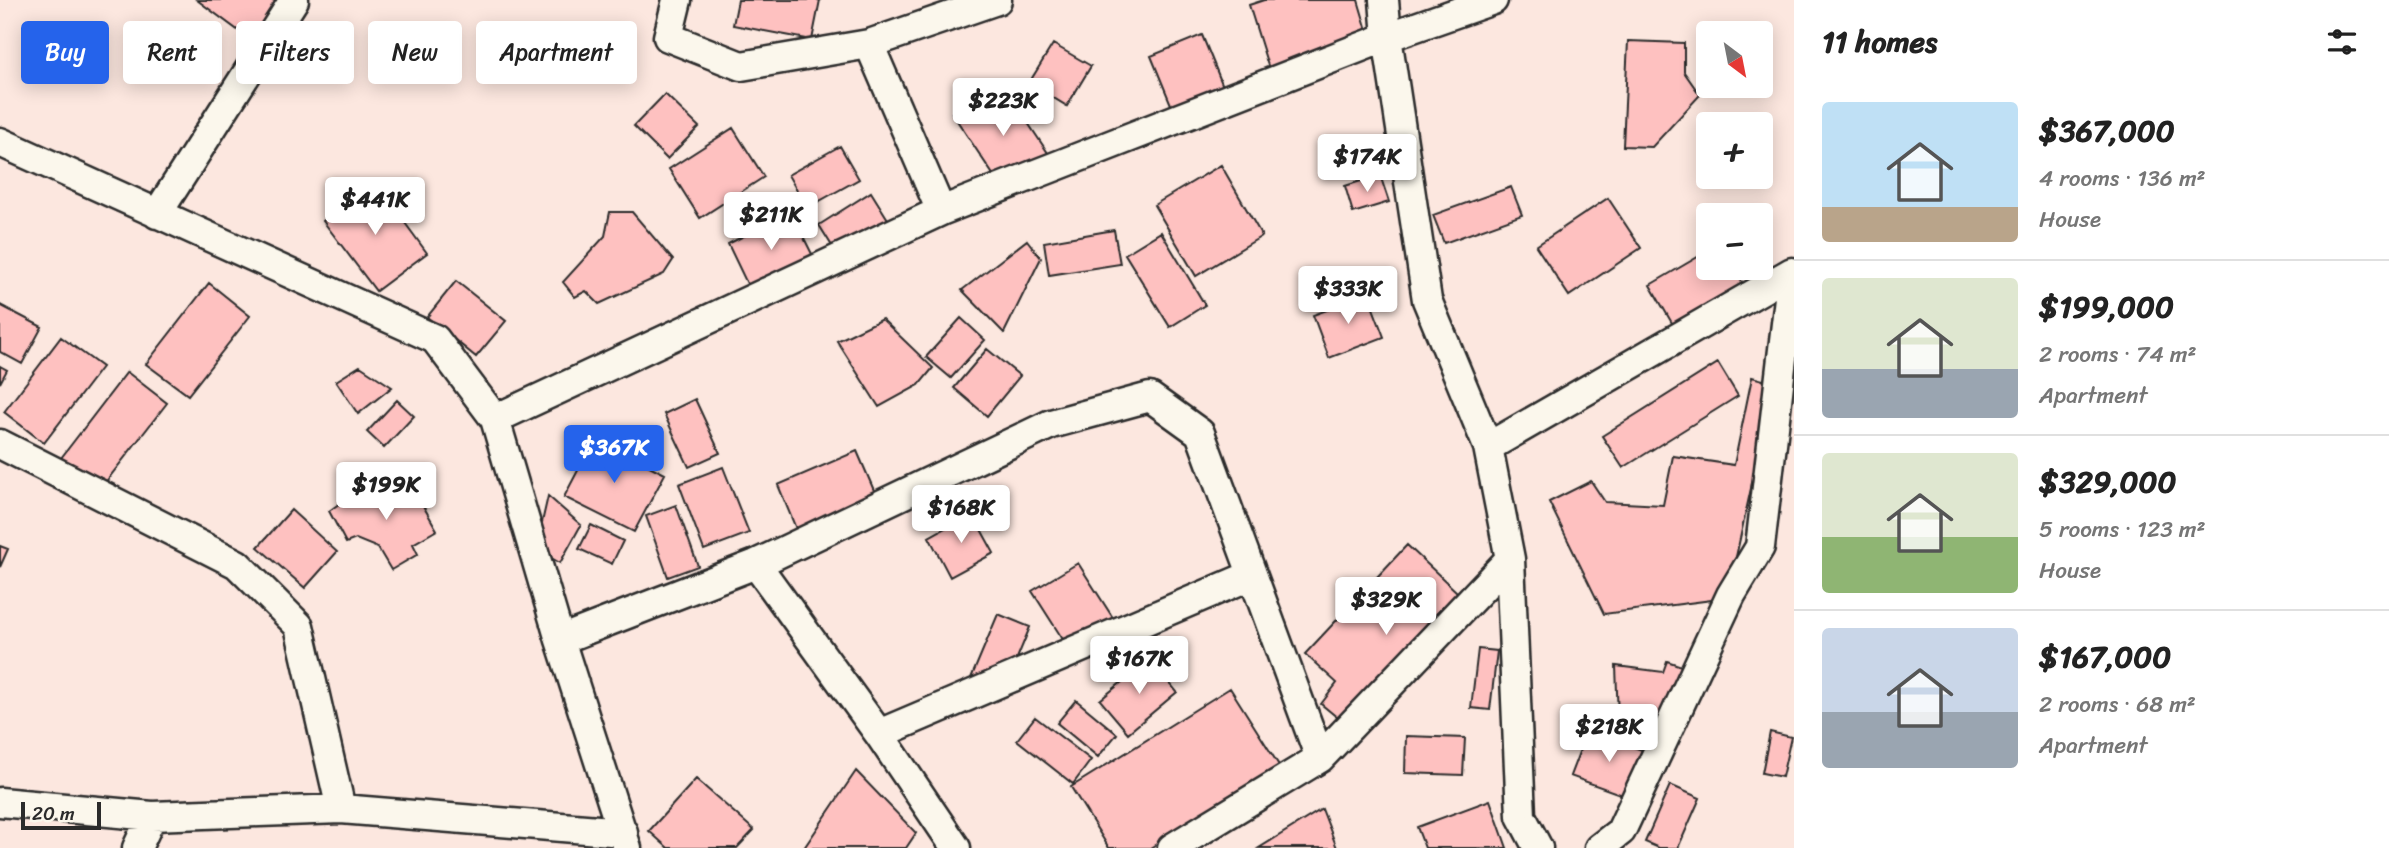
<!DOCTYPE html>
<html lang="en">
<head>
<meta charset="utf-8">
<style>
  body { margin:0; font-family:Sriracha,sans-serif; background:#f6f6f6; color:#222; height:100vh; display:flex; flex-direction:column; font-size:26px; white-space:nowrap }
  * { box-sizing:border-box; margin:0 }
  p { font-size:23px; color:#767676 }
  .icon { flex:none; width:38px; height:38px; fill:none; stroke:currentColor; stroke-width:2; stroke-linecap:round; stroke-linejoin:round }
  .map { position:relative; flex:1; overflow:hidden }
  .drawer { display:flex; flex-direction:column; background:#fff; width:595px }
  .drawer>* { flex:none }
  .top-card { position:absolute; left:21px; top:21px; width:665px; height:63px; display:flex; gap:14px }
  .needle { width:46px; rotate:148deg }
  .tools { position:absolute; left:1696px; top:21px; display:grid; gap:14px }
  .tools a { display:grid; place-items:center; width:77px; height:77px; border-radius:7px; background:#fff; box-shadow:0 4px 18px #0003; font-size:35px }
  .scale { position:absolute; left:21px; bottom:18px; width:80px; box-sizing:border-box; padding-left:7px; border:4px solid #2b2b2b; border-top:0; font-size:19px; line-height:24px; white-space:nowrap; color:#2b2b2b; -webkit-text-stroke:5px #fbf7ec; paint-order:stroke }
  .price { position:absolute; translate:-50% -60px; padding:0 16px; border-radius:7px; background:#fff; color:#222; font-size:23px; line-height:46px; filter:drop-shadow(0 2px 4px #0008) }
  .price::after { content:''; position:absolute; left:50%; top:42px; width:21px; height:16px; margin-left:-10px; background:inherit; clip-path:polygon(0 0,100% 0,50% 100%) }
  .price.current { background:#2563eb; color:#fff }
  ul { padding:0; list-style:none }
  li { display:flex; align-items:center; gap:21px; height:175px; padding:0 28px }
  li+li { border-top:2px solid #e0e0e0 }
  li span { display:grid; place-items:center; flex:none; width:196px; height:140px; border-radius:7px; color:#555 }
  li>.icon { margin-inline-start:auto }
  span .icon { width:84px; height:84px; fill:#fffc; stroke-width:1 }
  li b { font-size:30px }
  h2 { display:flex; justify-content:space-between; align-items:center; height:84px; padding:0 28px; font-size:30px }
  .tag { padding:0 24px; border-radius:7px; background:#fff; box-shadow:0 4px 18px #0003; font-size:24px; line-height:63px }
  .tag.current { background:#2563eb; color:#fff }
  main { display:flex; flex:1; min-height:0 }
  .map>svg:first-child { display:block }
</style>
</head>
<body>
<main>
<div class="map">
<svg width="1794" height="848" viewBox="0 0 1794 848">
  <rect width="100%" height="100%" fill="#fce7df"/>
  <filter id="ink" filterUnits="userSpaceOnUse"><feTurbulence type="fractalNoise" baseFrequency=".0143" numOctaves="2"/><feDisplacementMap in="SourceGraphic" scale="14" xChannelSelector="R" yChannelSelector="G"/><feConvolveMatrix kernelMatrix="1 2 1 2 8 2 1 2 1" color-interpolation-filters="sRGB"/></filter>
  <g filter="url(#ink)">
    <path fill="#fec1c0" stroke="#2b2b2b" stroke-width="2" d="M 197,0 L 281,0 L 251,40 Z
      M 738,0 L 820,0 L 812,40 L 733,25 Z
      M 1264,0 L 1358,0 L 1369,37 L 1269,69 L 1249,5 Z
      M 1202,35 L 1225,91 L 1174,112 L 1151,56 Z
      M 1628,41 L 1684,43 L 1684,72 L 1700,95 L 1652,147 L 1623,146 Z
      M 1053,44 L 1091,66 L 1067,106 L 1029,83 Z
      M 1000,81 L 1054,162 L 1006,194 L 952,113 Z
      M 665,94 L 699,127 L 667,159 L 634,126 Z
      M 733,128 L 764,177 L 700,218 L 669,169 Z
      M 840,146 L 859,179 L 807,208 L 788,175 Z
      M 1221,165 L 1262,236 L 1196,276 L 1154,205 Z
      M 1380,175 L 1389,202 L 1353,213 L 1345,186 Z
      M 375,182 L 427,253 L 376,291 L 323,221 Z
      M 1511,187 L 1522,215 L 1444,243 L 1433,215 Z
      M 871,192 L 899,237 L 847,270 L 819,225 Z
      M 1608,198 L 1641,248 L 1569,296 L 1536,246 Z
      M 610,212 L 632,212 L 673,260 L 664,274 L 599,304 L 586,291 L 575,297 L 563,282 L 605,236 Z
      M 791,212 L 815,260 L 751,292 L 728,244 Z
      M 1114,230 L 1120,264 L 1049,275 L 1044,242 Z
      M 1161,232 L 1205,305 L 1170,327 L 1125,254 Z
      M 1027,240 L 1041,258 L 1004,333 L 962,290 Z
      M 1708,251 L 1708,268 L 1734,268 L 1746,289 L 1676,330 L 1650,285 Z
      M 456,281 L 506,321 L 476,357 L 427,317 Z
      M 209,283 L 250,316 L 188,395 L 146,364 Z
      M 1368,295 L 1384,337 L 1329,358 L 1313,315 Z
      M 0,305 L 42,327 L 22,364 L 0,352 Z
      M 961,318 L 985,340 L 951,378 L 926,357 Z
      M 882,319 L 933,368 L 919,385 L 879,407 L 837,341 Z
      M 61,337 L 102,367 L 44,443 L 4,412 Z
      M 987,349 L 1020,376 L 987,416 L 954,388 Z
      M 1718,363 L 1738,396 L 1623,468 L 1602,436 Z
      M 0,366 L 7,370 L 0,383 Z
      M 360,366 L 392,387 L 358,414 L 336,381 Z
      M 127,372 L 167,403 L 101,488 L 61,458 Z
      M 1752,377 L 1774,383 L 1727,598 L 1604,614 L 1549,502 L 1591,481 L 1605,502 L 1663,505 L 1673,456 L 1734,465 Z
      M 695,399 L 720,453 L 689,467 L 664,414 Z
      M 397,400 L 414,416 L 384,448 L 367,432 Z
      M 595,438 L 665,474 L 634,532 L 564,497 Z
      M 857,451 L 879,502 L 799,536 L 778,485 Z
      M 723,467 L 749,533 L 704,550 L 679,484 Z
      M 407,478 L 437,530 L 413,544 L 418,554 L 391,570 L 378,548 L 356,539 L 346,543 L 329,511 L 350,496 L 355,505 Z
      M 548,496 L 581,525 L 560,563 L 536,549 Z
      M 676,505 L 698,566 L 668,577 L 646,516 Z
      M 291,510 L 337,552 L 305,588 L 258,547 Z
      M 972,513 L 994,553 L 950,577 L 929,537 Z
      M 591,525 L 623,541 L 612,564 L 579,549 Z
      M 1407,545 L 1473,607 L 1356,733 L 1321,704 L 1337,683 L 1305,654 Z
      M 0,546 L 8,549 L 0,567 Z
      M 1078,563 L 1115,621 L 1069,649 L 1032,591 Z
      M 998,614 L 1030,627 L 1001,697 L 969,683 Z
      M 1478,649 L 1497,651 L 1490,710 L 1471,708 Z
      M 1150,659 L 1177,692 L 1128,733 L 1100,700 Z
      M 1667,661 L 1690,669 L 1671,733 L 1618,718 L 1616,666 L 1663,672 Z
      M 1230,688 L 1280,767 L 1150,848 L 1109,848 L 1071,787 Z
      M 1076,700 L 1117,734 L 1098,757 L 1057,723 Z
      M 1035,717 L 1091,760 L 1073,784 L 1017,740 Z
      M 1587,731 L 1648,752 L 1631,798 L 1570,776 Z
      M 1770,732 L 1791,737 L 1782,777 L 1762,773 Z
      M 1406,736 L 1465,738 L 1463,775 L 1405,773 Z
      M 856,771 L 916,833 L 906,848 L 804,848 Z
      M 696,779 L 754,830 L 737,848 L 668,848 L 649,831 Z
      M 1670,785 L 1700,798 L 1678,848 L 1659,848 L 1645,842 Z
      M 1490,800 L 1507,848 L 1425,848 L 1417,827 Z
      M 1322,809 L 1337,848 L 1259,848 Z"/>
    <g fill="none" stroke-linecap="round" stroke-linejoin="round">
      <g stroke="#2b2b2b" stroke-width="33">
        <path id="street" d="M 677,0 L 668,37 L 741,66 L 869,44 L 997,0
          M 1384,0 L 1387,37 L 1427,300 L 1488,447 L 1510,559 L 1521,816 L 1538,848
          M 869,44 L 941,211
          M 0,142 L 435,339 L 495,419 L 560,640 L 627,848
          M 157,214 L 294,0
          M 495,419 L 941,211 L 1387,37 L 1493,0
          M 0,444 L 237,564 L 299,626 L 341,809
          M 1488,447 L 1792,272 L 1760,547 L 1731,595 L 1621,831 L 1599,848
          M 756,564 L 879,734 L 956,848
          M 560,640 L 756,564 L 1051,424 L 1150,397 L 1200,433 L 1320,758
          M 879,734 L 1252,575
          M 0,802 L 152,816 L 341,809 L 623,832
          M 137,848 L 152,816
          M 1172,848 L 1320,758 L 1510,559"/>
      </g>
      <use href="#street" stroke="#fbf7ec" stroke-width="28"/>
    </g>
  </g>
</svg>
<div class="tools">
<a><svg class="needle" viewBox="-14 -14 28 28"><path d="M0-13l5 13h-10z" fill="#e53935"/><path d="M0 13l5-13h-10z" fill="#767676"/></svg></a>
<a>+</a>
<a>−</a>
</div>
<div class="scale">20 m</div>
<b class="price" style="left:1003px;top:138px">$223K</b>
<b class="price" style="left:1367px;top:194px">$174K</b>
<b class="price" style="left:375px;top:237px">$441K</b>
<b class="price" style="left:771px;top:252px">$211K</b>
<b class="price" style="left:1348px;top:326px">$333K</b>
<b class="price current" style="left:614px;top:485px">$367K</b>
<b class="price" style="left:386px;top:522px">$199K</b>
<b class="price" style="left:961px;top:545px">$168K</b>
<b class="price" style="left:1386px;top:637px">$329K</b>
<b class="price" style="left:1139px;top:696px">$167K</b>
<b class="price" style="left:1609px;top:764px">$218K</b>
<div class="top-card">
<a class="tag current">Buy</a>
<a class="tag">Rent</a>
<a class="tag">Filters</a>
<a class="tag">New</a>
<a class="tag">Apartment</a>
</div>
</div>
<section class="drawer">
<h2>11 homes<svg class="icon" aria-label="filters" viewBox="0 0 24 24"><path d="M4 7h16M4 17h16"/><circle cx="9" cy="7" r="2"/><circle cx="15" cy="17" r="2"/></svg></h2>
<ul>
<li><span style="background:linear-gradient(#bfe0f5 75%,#b9a48a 0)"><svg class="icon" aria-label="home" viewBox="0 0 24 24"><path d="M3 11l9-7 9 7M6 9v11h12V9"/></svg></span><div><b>$367,000</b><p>4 rooms · 136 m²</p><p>House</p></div></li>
<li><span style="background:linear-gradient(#dfe7d0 65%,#9aa5b1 0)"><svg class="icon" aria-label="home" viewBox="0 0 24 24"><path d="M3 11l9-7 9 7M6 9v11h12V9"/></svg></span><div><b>$199,000</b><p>2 rooms · 74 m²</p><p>Apartment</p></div></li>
<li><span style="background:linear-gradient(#dfe7d0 60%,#8fb573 0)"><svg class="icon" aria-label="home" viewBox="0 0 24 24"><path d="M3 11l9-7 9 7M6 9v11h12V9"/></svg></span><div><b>$329,000</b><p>5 rooms · 123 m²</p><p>House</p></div></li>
<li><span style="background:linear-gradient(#c9d6e8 60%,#9aa5b1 0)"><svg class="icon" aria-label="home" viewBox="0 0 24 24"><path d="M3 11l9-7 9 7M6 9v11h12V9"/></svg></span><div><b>$167,000</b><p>2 rooms · 68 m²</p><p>Apartment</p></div></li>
</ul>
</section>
</main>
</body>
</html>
